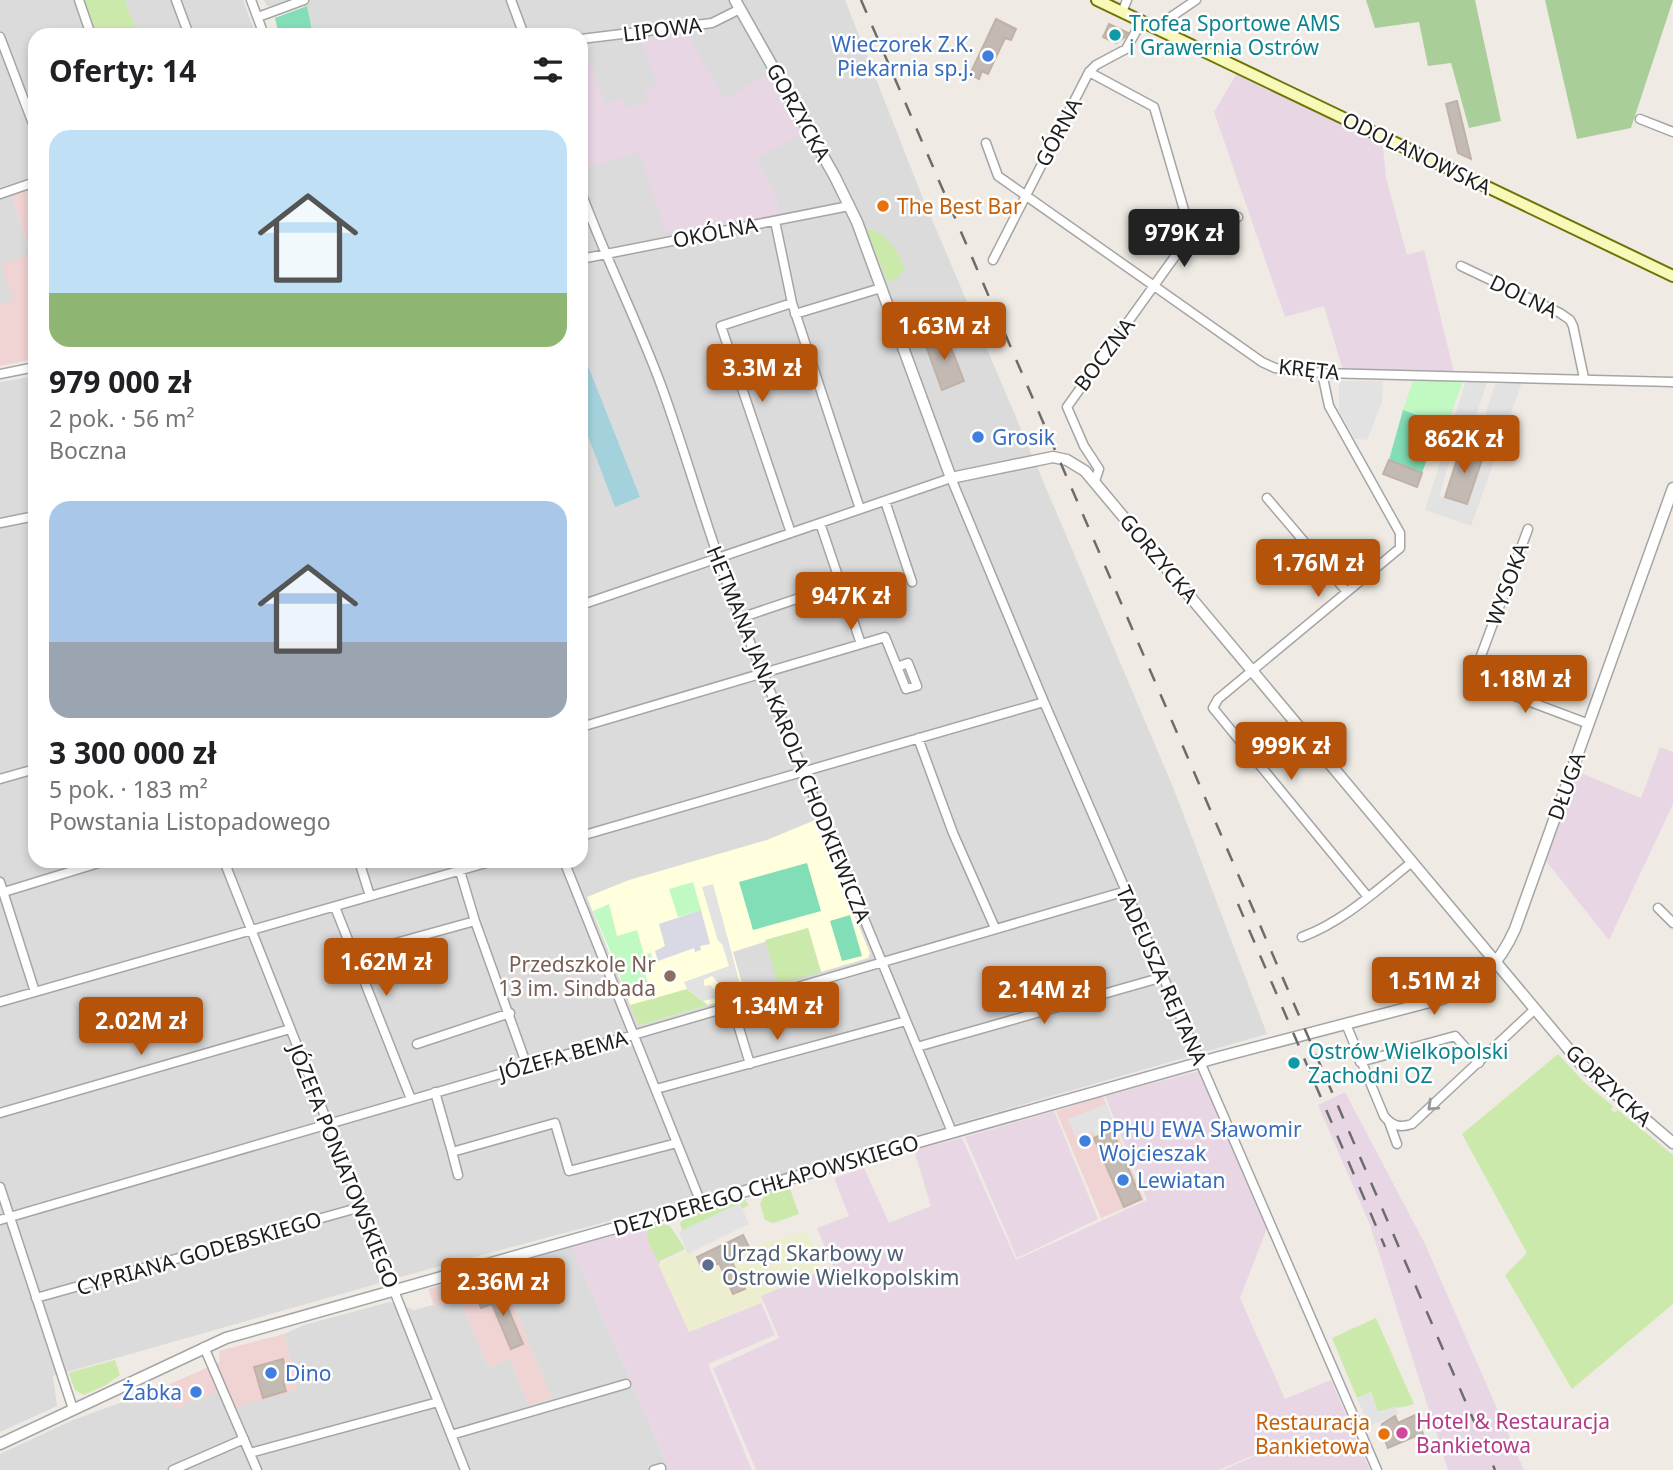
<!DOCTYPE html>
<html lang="pl">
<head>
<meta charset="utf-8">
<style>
  body { margin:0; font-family:"Noto Sans",sans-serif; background:#f2f2f2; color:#202124; height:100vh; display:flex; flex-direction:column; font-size:26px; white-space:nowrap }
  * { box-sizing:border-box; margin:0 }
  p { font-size:23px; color:#757577 }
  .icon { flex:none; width:38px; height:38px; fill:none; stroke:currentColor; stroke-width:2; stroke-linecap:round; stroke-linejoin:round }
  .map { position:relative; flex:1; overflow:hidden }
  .details { position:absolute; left:28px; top:28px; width:560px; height:840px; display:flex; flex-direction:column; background:#fff; border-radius:21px; box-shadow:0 4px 10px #0003 }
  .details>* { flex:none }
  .price { position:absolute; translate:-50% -60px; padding:0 16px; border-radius:7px; background:#b45309; color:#fff; font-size:23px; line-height:46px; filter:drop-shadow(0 2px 4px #0008) }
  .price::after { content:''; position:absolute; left:50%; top:42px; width:21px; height:16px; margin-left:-10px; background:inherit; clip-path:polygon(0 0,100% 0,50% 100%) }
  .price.active { background:#222; color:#fff }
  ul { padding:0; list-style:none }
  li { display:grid; align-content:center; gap:14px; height:371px; padding:0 21px }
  li span { display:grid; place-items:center; height:217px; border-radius:21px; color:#555 }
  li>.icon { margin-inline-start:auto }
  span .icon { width:126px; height:126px; fill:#fffc; stroke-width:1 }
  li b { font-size:30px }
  h2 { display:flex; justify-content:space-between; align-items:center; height:84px; padding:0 21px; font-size:30px }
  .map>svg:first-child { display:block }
</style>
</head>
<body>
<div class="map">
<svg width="1673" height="1470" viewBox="0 0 1673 1470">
  <rect width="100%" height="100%" fill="#efebe4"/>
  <path fill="#dcdbdb" d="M 0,0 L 84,0 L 97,35 L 35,35 L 35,187 L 12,195 L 30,254 L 14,300 L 0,305 Z
    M 125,0 L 243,0 L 256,35 L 138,35 Z
    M 264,0 L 845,0 L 922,196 L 1173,787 L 1267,1034 L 752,1183 L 440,1266 L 53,1376 L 57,1406 L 0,1432 L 0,382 L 35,376 L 35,861 L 581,861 L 581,35 L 314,35 L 306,6 L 267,6 Z
    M 571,1246 L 670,1470 L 0,1470 L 0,1454 L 73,1420 L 161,1388 L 174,1409 L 214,1393 L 297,1390 L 284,1334 L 304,1325 L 390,1302 L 414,1310 L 460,1298 L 488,1367 L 510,1359 L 529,1405 L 552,1399 L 499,1269 Z"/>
  <path fill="#f0d3d3" d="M 35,187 L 35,359 L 0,366 L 0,305 L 13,300 L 2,265 L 30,254 L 12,195 Z
    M 1103,1096 L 1144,1200 L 1101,1218 L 1056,1111 Z
    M 499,1269 L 552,1399 L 529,1405 L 510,1359 L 488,1367 L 460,1298 L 434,1305 L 428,1289 Z
    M 284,1334 L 297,1390 L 237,1407 L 214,1393 L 174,1409 L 161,1388 L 220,1362 L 219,1351 Z"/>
  <path fill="#e8d6e5" d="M 688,34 L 724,99 L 767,75 L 801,135 L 756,158 L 777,198 L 780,214 L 665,233 L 639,152 L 581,170 L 581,46 L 585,45 L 605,105 L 623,98 L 627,109 L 648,101 L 645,91 L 657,86 L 641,40 Z
    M 1240,68 L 1382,137 L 1386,178 L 1407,255 L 1424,250 L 1455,376 L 1344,374 L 1324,306 L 1285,317 L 1214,112 Z
    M 1660,747 L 1673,752 L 1673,804 L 1609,940 L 1546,861 L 1548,852 L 1576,771 L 1641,798 Z
    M 1199,1071 L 1267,1228 L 1240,1298 L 1285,1399 L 1331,1380 L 1346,1415 L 1219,1470 L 756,1470 L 713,1368 L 779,1338 L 761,1296 L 833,1266 L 817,1228 L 849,1216 L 834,1178 L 864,1168 L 889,1223 L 931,1206 L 914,1150 L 962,1138 L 1016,1260 L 1147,1200 L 1105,1096 Z
    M 1345,1092 L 1425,1244 L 1524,1470 L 1448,1470 L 1370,1225 L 1318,1105 Z
    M 1054,1111 L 1098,1219 L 1017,1258 L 965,1137 Z
    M 644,1224 L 689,1332 L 761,1303 L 775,1335 L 708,1364 L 752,1470 L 670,1470 L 571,1246 Z
    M 1346,1416 L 1370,1470 L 1223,1470 Z"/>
  <path fill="#fffedd" d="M 815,820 L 870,953 L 868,958 L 821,972 L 808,928 L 733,952 L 745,994 L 641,1025 L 637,1022 L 587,897 L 629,880 L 767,840 Z"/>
  <path fill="#edeecf" d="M 807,1231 L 822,1271 L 761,1296 L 763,1302 L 689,1332 L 658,1264 L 692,1250 L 702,1271 L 717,1265 L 733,1295 L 746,1289 L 731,1258 L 750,1250 L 750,1247 Z"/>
  <path fill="#cbe9aa" d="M 84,0 L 125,0 L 138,35 L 97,35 Z
    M 866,228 C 886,233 898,250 905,268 L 896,280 L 887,281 Z
    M 808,928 L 821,972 L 778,984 L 765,940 Z
    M 687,989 L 708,1005 L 641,1025 L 637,1022 L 630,1005 Z
    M 1558,1054 L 1584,1082 L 1613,1106 L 1611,1110 L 1615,1112 L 1618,1110 L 1673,1155 L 1673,1304 L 1572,1389 L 1505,1275 L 1527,1253 L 1462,1134 Z
    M 789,1186 L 799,1214 L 773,1223 L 765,1220 L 760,1204 L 766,1192 Z
    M 743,1198 L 749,1205 L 742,1209 L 740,1204 L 690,1227 L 686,1232 L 682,1230 L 680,1223 L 692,1211 Z
    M 656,1222 L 670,1226 L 685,1249 L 658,1262 L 647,1239 L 648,1228 Z
    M 1376,1318 L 1414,1404 C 1401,1409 1393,1406 1378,1412 L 1371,1392 L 1357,1398 L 1332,1338 Z
    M 115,1360 L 120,1375 L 106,1385 L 84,1395 L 75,1390 L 69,1374 L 71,1372 Z"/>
  <path fill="#aace99" d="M 1366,0 L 1475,0 L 1501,121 L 1469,128 L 1451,63 L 1428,66 L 1419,22 L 1375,28 Z
    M 1545,0 L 1673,0 L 1631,128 L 1577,139 Z"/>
  <path fill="#c1f9c3" d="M 1413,381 L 1463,381 L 1447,425 L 1403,410 Z
    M 693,882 L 701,910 L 678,917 L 669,889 Z
    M 609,904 L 617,936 L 637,930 L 644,954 L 651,953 L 654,966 L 644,970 L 648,984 L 625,992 L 618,970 L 593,911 Z"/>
  <path fill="#82deb7" d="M 307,6 L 313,35 L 279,35 L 275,18 Z
    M 1403,410 L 1440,423 L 1422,473 L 1389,460 Z
    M 807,863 L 821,911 L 753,930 L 739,882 Z
    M 850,915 L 862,956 L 842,961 L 830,921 Z"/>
  <path fill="#e2e2e2" d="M 1339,381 L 1383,381 L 1382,402 L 1367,440 L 1355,439 L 1339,411 Z
    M 1466,381 L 1487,382 L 1468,441 L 1457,438 L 1439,496 L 1465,505 L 1483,447 L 1476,444 L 1495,384 L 1522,382 L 1471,526 L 1425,510 Z
    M 713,884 L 743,995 L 728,994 L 712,976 L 704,980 L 704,986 L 710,985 L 721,997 L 703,1001 L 687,989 L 684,982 L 729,966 L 722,944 L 718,941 L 702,887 Z
    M 1106,1104 L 1115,1128 L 1095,1136 L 1093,1131 L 1076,1138 L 1068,1119 Z
    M 740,1203 L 749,1224 L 688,1254 L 679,1232 Z
    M 1371,1393 L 1378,1413 L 1395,1406 L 1399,1414 L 1369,1426 L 1357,1398 Z"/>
  <path fill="#d8d9e5" d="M 701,910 L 710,944 L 700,946 L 701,950 L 695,952 L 694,948 L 658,961 L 655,951 L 665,946 L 659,924 Z"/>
  <path fill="#a4d2dc" d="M 588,366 L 640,497 L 615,507 L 581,418 L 581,369 Z"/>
  <path fill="#c3bab3" stroke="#c0b1a6" stroke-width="2" d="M 996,19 L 1016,29 L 1011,40 L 1005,38 L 988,74 L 982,71 L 979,79 L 970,74 Z
    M 1109,24 L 1128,33 L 1125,37 L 1116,43 L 1103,37 Z
    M 1457,101 L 1471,159 L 1458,153 L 1446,104 Z
    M 946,335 L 964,381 L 942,390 L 925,343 Z
    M 1461,447 L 1484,454 L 1467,504 L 1445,497 Z
    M 1389,460 L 1422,473 L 1417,487 L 1383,474 Z
    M 1112,1130 L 1141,1199 L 1124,1207 L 1094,1138 Z
    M 743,1235 L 750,1249 L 730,1258 L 745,1289 L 733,1294 L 719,1263 L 703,1271 L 697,1257 Z
    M 501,1292 L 523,1344 L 511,1349 L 492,1304 L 481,1308 L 477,1297 L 483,1294 L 485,1299 Z
    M 283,1359 L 288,1379 L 283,1381 L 286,1391 L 263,1398 L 254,1367 Z
    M 1415,1415 L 1424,1436 L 1418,1439 L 1416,1436 L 1388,1448 L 1381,1430 L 1382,1424 L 1395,1416 L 1398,1423 Z"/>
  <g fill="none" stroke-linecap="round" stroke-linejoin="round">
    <g stroke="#a5a5a5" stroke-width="11">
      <path id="minor" d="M 79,0 L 91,35
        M 176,0 L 189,35
        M 251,0 L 264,35
        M 511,0 L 524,35
        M 1122,12 L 1127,0
        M 258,17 L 304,0
        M 1160,30 L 1165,21 L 1196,0
        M 0,37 L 35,129
        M 581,39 L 712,23 L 740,9
        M 1089,72 L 1154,107 L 1191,234 L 1067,407 L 1084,446 L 1099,469 L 1095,481
        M 1640,119 L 1673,132
        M 986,143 L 998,176 L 1262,362 L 1275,368 L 1322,373 L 1673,382
        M 581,192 C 605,257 637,320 661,385 C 689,462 710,541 740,618 L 952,1132
        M 0,194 L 35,182
        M 775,221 L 792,303 L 860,509
        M 1191,234 L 1238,217
        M 581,259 L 849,206
        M 993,260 L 1089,72 L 1096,65 L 1126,49 L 1142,21
        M 1461,266 L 1560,313 L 1570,320 L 1573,326 L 1584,378
        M 795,314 L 881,288
        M 1322,373 L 1329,406 L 1400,533 L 1400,548 L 1218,699 L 1213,708 L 1368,897
        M 0,374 L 35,367
        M 1267,498 L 1347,592
        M 885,501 L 912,582
        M 0,523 L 35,516
        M 820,523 L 861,644
        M 1528,529 L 1472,680 L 1589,724
        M 791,533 L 721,326 L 792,303
        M 581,605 L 951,478 L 1044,702 L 1377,1470
        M 740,618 L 841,584
        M 581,727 L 885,637 L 906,689 L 917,686 L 908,663 L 897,667
        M 918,738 L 953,833 L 995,928
        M 0,779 L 35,769
        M 581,836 L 1044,702
        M 224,861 L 465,1470
        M 359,861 L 370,896
        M 564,861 L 701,1203
        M 460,871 L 475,921 L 527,1066
        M 0,882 L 35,992
        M 4,892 L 105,861
        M 335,907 L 411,1099
        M 1658,908 L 1673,923
        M 1302,937 C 1344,921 1377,890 1412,862
        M 381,947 L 475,921
        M 0,1002 L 493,861
        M 732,1005 L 750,1064
        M 1346,1024 L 1384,1116 C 1392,1126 1400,1128 1412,1124 L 1535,1009
        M 417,1044 L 510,1013
        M 917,1047 L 1163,977
        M 1360,1062 L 1455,1036 L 1479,1063
        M 656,1089 L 906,1021
        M 435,1092 L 452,1152 L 555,1123 L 569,1171 L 677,1143
        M 0,1113 L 290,1029
        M 1389,1122 L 1397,1144
        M 452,1152 L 458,1175
        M 0,1187 L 73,1409
        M 0,1220 L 1126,891
        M 36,1298 L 361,1207
        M 204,1347 L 257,1470
        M 451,1435 L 626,1384
        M 250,1453 L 438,1402
        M 173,1470 L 244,1439
        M 654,1470 L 661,1468"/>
    </g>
    <g stroke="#a5a5a5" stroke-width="13">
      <path id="tertiary" d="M 735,0 L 835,177 L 857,222 L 951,478 L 1053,457 L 1067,460 L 1085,471 L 1581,1064 L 1673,1143
        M 0,1444 L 226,1338 L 1219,1057 L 1441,999 C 1478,987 1500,963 1515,929 L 1673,488"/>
    </g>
    <g stroke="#6d7405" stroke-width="14">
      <path id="secondary" d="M 1097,0 L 1673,276"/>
    </g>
    <use href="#minor" stroke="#fff" stroke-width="8"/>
    <use href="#tertiary" stroke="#fff" stroke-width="10"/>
    <use href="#secondary" stroke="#f8f9b8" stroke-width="10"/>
    <path stroke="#6c6c6c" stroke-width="2.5" stroke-dasharray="14 14" stroke-linecap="butt" d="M 861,0 L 1495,1470
      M 1238,904 L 1385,1247"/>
  </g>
  <defs><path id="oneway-chevron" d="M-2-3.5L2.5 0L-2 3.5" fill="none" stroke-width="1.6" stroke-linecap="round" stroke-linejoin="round" transform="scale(1.75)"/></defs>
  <use stroke="#9a9a9a" href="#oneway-chevron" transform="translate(1432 1106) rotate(137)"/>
  <g fill="#0f9aa8" stroke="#fff" stroke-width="2.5">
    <circle cx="1115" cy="35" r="7"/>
    <circle cx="1294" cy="1063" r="7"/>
  </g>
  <g fill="#3f7fe0" stroke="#fff" stroke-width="2.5">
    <circle cx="988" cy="56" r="7"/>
    <circle cx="978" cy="437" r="7"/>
    <circle cx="1085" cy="1141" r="7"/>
    <circle cx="1123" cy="1180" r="7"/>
    <circle cx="271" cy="1373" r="7"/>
    <circle cx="196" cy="1392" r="7"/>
  </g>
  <g fill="#e8710a" stroke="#fff" stroke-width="2.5">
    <circle cx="883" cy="206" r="7"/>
    <circle cx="1384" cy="1434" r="7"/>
  </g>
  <circle fill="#8d6e63" stroke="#fff" stroke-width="2.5" cx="670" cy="976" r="7"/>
  <circle fill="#5c6f8a" stroke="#fff" stroke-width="2.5" cx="708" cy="1265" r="7"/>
  <circle fill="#d1479c" stroke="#fff" stroke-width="2.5" cx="1402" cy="1433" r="7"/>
  <g text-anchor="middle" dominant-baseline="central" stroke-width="5" stroke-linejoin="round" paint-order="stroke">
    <g font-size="21" fill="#0d838f" stroke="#fff" text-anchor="start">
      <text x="1129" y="23">Trofea Sportowe AMS<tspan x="1129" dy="24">i Grawernia Ostrów</tspan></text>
      <text x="1308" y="1051">Ostrów Wielkopolski<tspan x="1308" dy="24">Zachodni OZ</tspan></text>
    </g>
    <g font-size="21" fill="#1e1e1e" stroke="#fff">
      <text transform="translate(662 29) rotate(-7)">LIPOWA</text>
      <text transform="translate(799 112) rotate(61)">GORZYCKA</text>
      <text transform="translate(1058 132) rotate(-62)">GÓRNA</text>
      <text transform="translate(1417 153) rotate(26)">ODOLANOWSKA</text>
      <text transform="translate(715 232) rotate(-11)">OKÓLNA</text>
      <text transform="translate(1524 296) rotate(26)">DOLNA</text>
      <text transform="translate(1104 354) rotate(-53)">BOCZNA</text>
      <text transform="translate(1309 369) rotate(6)">KRĘTA</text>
      <text transform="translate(1159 558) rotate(50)">GORZYCKA</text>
      <text transform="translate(1507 584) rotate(-70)">WYSOKA</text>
      <text transform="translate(789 734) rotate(68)">HETMANA JANA KAROLA CHODKIEWICZA</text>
      <text transform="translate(1566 786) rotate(-70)">DŁUGA</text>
      <text transform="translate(1162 975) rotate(66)">TADEUSZA REJTANA</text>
      <text transform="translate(563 1055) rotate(-16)">JÓZEFA BEMA</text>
      <text transform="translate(1609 1085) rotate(43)">GORZYCKA</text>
      <text transform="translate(344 1166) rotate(68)">JÓZEFA PONIATOWSKIEGO</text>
      <text transform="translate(766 1185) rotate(-16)">DEZYDEREGO CHŁAPOWSKIEGO</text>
      <text transform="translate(199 1253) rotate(-16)">CYPRIANA GODEBSKIEGO</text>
    </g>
    <g font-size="21" fill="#366cbe" stroke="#fff" text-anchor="start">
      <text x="974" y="44" text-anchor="end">Wieczorek Z.K.<tspan x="974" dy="24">Piekarnia sp.j.</tspan></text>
      <text x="992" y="437">Grosik</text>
      <text x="1099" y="1129">PPHU EWA Sławomir<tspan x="1099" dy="24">Wojcieszak</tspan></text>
      <text x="1137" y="1180">Lewiatan</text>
      <text x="285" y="1373">Dino</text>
      <text x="182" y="1392" text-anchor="end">Żabka</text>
    </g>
    <g font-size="21" fill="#c56008" stroke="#fff" text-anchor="start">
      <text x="897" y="206">The Best Bar</text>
      <text x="1370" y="1422" text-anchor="end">Restauracja<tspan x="1370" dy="24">Bankietowa</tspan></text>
    </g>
    <g font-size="21" fill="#785e54" stroke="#fff" text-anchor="end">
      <text x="656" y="964">Przedszkole Nr<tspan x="656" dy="24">13 im. Sindbada</tspan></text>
    </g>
    <g font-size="21" fill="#4e5e75" stroke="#fff" text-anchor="start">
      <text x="722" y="1253">Urząd Skarbowy w<tspan x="722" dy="24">Ostrowie Wielkopolskim</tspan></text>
    </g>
    <g font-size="21" fill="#b23c85" stroke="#fff" text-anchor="start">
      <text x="1416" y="1421">Hotel &amp; Restauracja<tspan x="1416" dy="24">Bankietowa</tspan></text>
    </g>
  </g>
</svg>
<b class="price active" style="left:1184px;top:269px">979K zł</b>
<b class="price" style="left:944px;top:362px">1.63M zł</b>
<b class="price" style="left:762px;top:404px">3.3M zł</b>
<b class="price" style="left:1464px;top:475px">862K zł</b>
<b class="price" style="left:1318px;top:599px">1.76M zł</b>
<b class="price" style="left:851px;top:632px">947K zł</b>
<b class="price" style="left:1525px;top:715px">1.18M zł</b>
<b class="price" style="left:1291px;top:782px">999K zł</b>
<b class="price" style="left:386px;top:998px">1.62M zł</b>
<b class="price" style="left:1434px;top:1017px">1.51M zł</b>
<b class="price" style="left:1044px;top:1026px">2.14M zł</b>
<b class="price" style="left:777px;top:1042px">1.34M zł</b>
<b class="price" style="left:141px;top:1057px">2.02M zł</b>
<b class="price" style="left:503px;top:1318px">2.36M zł</b>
<section class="details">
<h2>Oferty: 14<svg class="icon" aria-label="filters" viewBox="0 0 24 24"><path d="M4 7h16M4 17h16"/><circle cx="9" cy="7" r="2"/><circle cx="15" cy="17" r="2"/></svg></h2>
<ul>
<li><span style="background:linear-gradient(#bfe0f5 75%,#8fb573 0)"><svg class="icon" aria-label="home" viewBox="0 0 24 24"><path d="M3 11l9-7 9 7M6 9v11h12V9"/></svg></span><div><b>979 000 zł</b><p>2 pok. · 56 m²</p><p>Boczna</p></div></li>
<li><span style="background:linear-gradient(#a9c7e8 65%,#9aa5b1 0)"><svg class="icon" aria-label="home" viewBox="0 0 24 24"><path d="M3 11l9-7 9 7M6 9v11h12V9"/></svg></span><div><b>3 300 000 zł</b><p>5 pok. · 183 m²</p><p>Powstania Listopadowego</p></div></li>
</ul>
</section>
</div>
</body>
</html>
